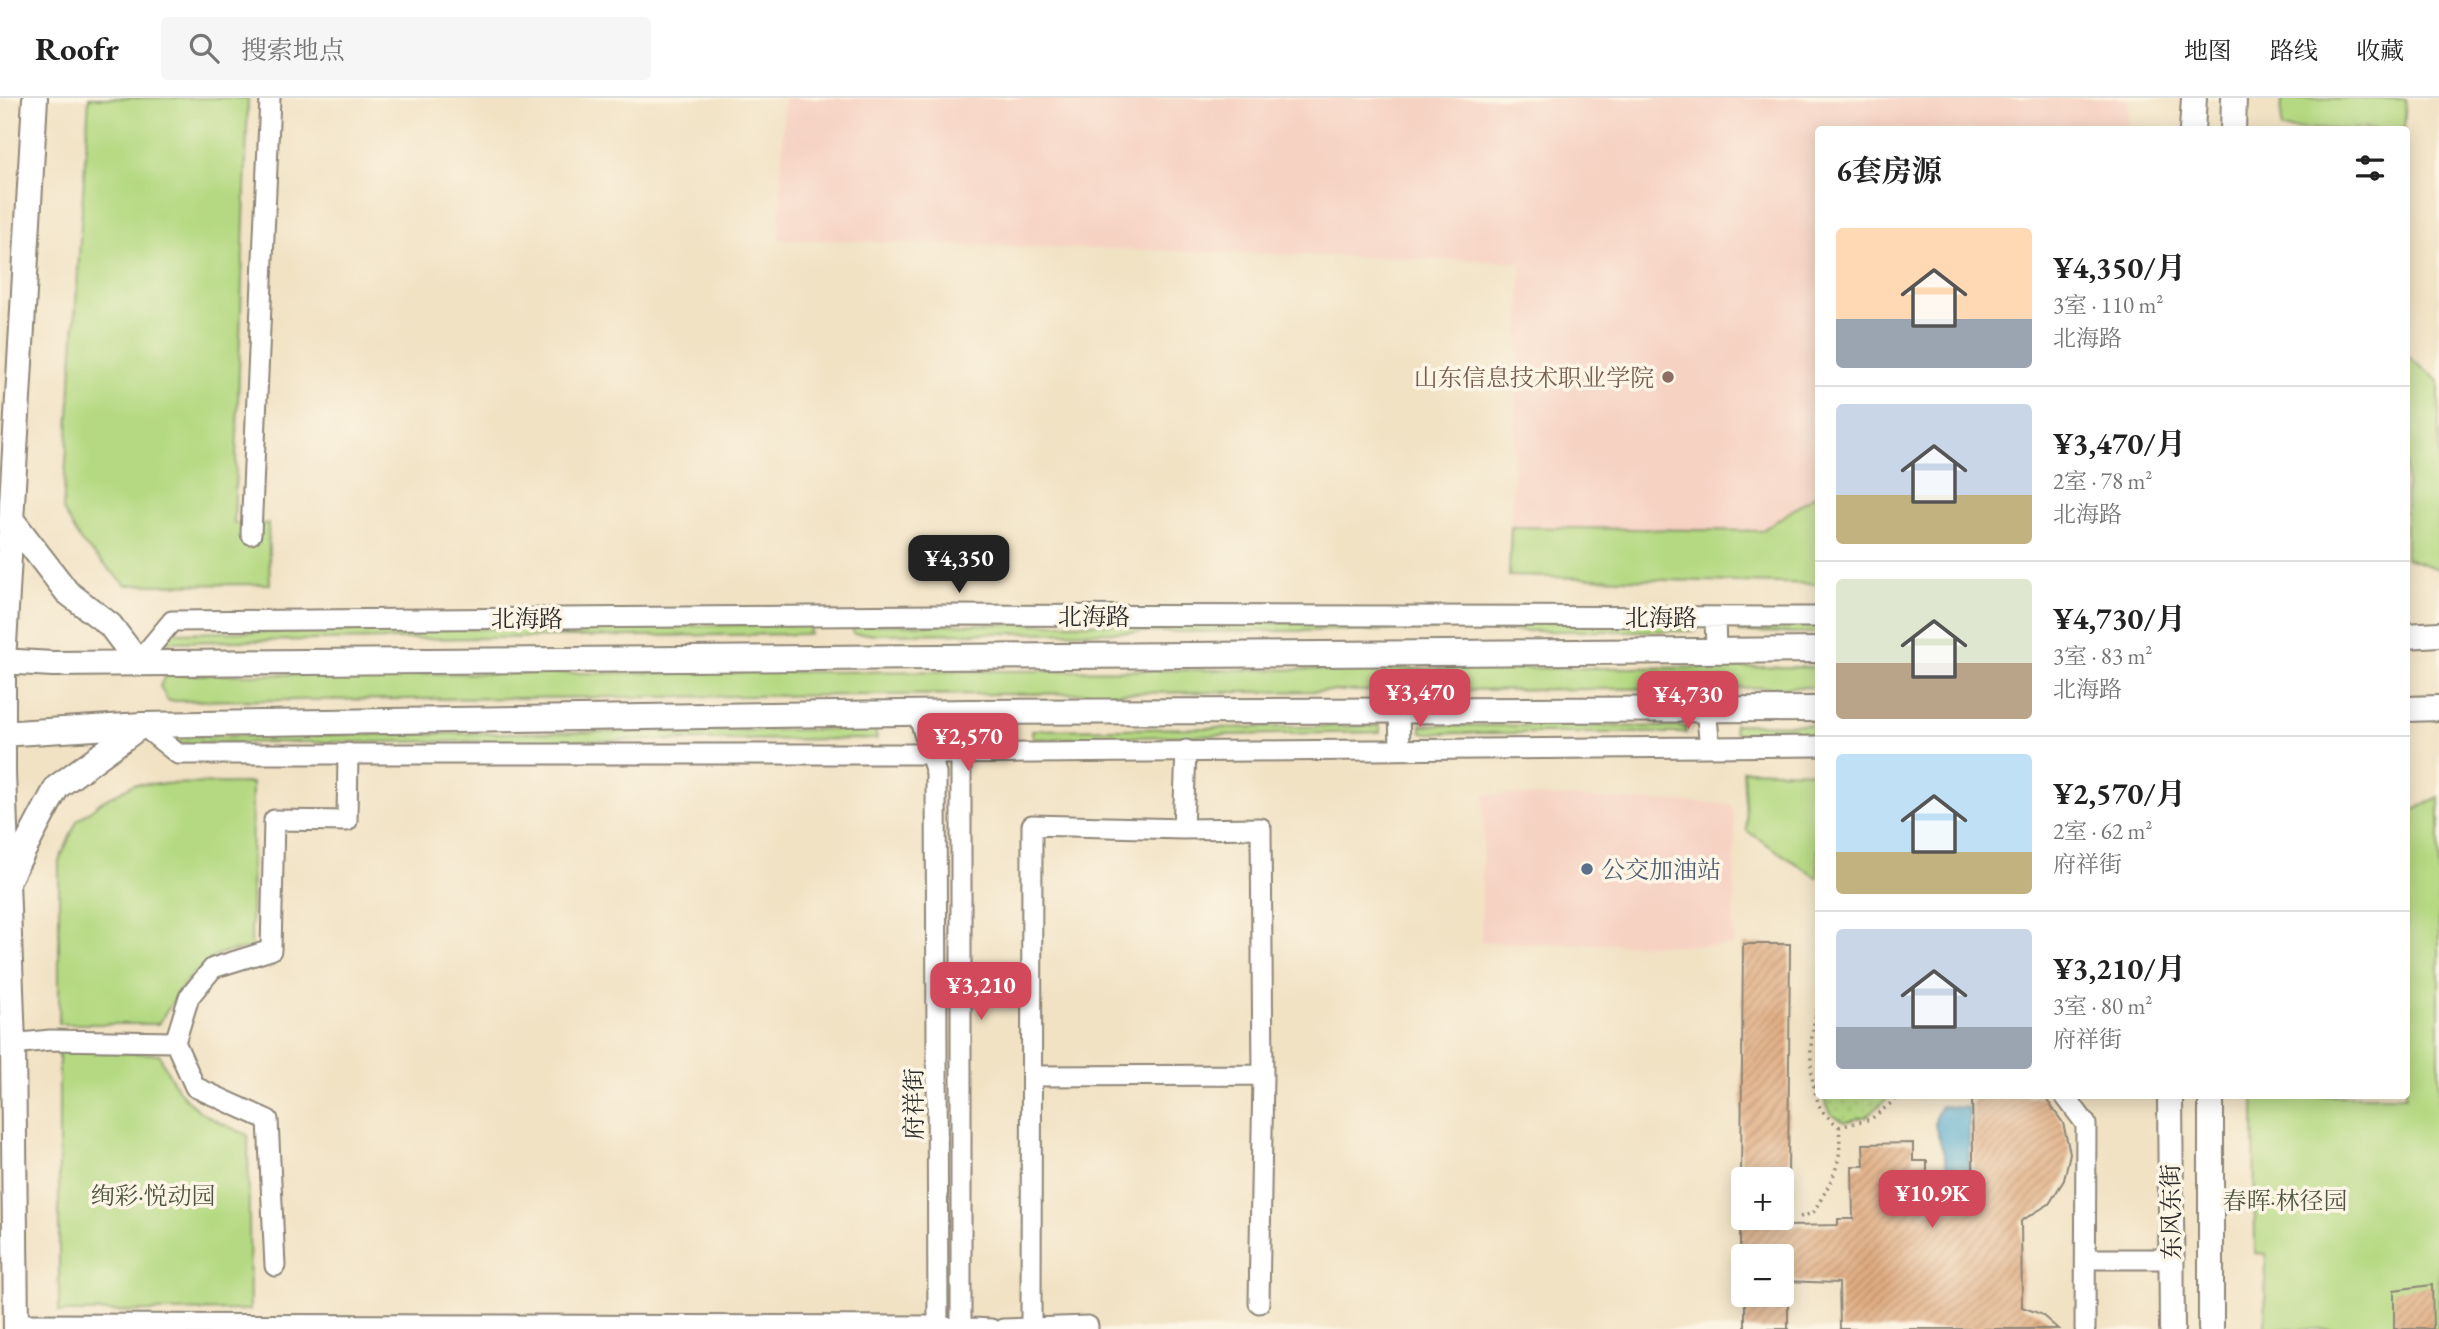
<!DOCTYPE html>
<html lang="zh">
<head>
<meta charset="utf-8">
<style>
  body { margin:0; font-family:"EB Garamond","Noto Serif SC",serif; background:#f6f6f6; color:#222; height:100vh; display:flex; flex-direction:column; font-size:26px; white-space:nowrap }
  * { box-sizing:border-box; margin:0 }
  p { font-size:23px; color:#767676 }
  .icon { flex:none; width:38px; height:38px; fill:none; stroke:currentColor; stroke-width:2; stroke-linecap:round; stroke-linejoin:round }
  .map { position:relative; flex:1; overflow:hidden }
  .details { position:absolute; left:1815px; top:28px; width:595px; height:973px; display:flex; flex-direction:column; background:#fff; border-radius:7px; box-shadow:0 4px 18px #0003 }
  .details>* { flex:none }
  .controls { position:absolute; left:1731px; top:1069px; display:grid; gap:14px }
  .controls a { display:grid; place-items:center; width:63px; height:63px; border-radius:7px; background:#fff; box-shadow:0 4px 18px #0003; font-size:35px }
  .price { position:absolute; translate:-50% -60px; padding:0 16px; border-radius:14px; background:#d1495b; color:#fff; font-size:23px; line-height:46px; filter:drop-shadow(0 2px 4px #0008) }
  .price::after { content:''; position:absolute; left:50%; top:42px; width:21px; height:16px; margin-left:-10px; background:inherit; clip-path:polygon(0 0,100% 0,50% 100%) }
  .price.selected { background:#222; color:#fff }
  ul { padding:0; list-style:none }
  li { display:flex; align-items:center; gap:21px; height:175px; padding:0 21px }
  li+li { border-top:2px solid #e0e0e0 }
  li span { display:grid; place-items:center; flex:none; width:196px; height:140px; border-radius:7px; color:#555 }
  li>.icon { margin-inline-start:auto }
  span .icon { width:84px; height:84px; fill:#fffc; stroke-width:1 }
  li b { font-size:30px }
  h2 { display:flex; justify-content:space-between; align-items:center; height:84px; padding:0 21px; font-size:30px }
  header { display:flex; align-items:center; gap:42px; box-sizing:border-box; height:98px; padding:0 35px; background:#fff; border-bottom:2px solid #e0e0e0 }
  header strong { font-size:33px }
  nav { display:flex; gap:38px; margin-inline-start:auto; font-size:24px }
  .search { width:490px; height:63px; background:#f6f6f6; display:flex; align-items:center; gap:18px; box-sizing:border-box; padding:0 24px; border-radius:7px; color:#767676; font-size:26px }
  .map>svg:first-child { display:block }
</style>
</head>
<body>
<header>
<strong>Roofr</strong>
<div class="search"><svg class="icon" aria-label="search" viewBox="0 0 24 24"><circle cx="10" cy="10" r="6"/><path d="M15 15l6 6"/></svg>搜索地点</div>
<nav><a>地图</a><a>路线</a><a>收藏</a></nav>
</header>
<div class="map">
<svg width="2439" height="1231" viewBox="0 0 2439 1231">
  <defs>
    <pattern id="grass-dots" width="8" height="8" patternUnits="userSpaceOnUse" patternTransform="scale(1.75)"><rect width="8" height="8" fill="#b5d982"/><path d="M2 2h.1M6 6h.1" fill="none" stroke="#9cba70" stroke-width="1.8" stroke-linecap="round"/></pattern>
    <pattern id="building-hatch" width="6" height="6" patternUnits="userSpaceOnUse" patternTransform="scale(1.75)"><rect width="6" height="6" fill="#e0ac81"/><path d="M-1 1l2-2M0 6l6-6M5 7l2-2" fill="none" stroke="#b68c6a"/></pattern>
  </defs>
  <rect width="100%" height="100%" fill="#fcf5e5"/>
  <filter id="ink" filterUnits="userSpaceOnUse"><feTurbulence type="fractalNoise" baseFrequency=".0143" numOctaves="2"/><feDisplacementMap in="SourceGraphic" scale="14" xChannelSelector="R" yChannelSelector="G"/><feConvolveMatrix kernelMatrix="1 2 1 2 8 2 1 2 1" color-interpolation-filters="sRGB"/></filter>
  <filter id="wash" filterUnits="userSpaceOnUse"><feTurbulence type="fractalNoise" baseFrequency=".00686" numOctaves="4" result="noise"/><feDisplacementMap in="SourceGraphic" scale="28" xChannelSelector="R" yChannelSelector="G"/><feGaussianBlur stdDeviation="1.57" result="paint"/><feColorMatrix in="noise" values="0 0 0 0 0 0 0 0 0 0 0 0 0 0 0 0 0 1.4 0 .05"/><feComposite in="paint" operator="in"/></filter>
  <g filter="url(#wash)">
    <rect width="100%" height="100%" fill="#f1e2c4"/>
    <path fill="#f6d2c3" d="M 784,0 L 2129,0 L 2128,31 L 1818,32 L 1818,395 L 1762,433 L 1511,429 L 1522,164 L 779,141 Z
      M 1484,696 L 1731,706 L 1735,727 L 1733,848 L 1481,844 Z"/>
    <path fill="url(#grass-dots)" stroke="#708256" stroke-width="2" d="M 1822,998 L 1890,998 L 1867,1018 L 1845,1024 L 1832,1017 Z"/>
    <path fill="#b5d982" stroke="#708256" stroke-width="2" d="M 89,0 L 248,0 L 234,425 L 268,426 L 270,486 L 126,487 L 81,444 L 63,412 Z
      M 2282,0 L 2406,1 L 2404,31 L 2281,31 Z
      M 2406,257 L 2439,283 L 2439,471 L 2406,460 Z
      M 1818,395 L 1818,486 L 1509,478 L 1511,429 L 1761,433 Z
      M 1435,524 L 1435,532 L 853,536 L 853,527 Z
      M 1473,524 L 1697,524 L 1696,533 L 1475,533 Z
      M 1739,525 L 1818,525 L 1818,535 L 1739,534 Z
      M 809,526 L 810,536 L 160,544 L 161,535 Z
      M 1818,569 L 1818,589 L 168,603 L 160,588 L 166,577 Z
      M 1734,626 L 1818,627 L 1818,636 L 1735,635 Z
      M 1421,627 L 1686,629 L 1686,635 L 1422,635 Z
      M 1380,628 L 1380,634 L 1033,641 L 1032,632 Z
      M 875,631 L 877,641 L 158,645 L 157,639 Z
      M 1743,672 L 1818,674 L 1818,780 L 1747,733 Z
      M 252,685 L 251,850 L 218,856 L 187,882 L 158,926 L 59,926 L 59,763 L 77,723 L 101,704 L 134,686 Z
      M 2439,699 L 2439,1231 L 2265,1231 L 2266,1156 L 2255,1155 L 2254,998 L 2406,998 L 2406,716 Z
      M 59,952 L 159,956 C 182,1007 197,1016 248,1037 L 250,1212 L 59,1214 Z"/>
    <path fill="#4fa7cc" stroke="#3d697c" stroke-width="2" d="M 1941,1008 L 1969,1010 L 1969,1075 L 1954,1078 C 1944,1070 1947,1063 1943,1052 C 1938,1035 1929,1025 1941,1008 Z"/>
    <g id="blocks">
      <path fill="url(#building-hatch)" d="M 1743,846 L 1790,846 L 1788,1082 L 1741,1082 Z
        M 1972,998 L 2044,998 L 2063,1025 L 2070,1055 L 2064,1082 L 2049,1106 L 2021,1123 L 2022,1209 L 2041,1216 L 2058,1231 L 1840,1231 L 1839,1185 L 1782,1183 L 1782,1158 L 1740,1158 L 1740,1120 L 1788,1120 L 1788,1128 L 1838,1127 L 1838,1121 L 1853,1121 L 1852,1068 L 1864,1068 L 1863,1046 L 1913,1045 L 1913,1063 L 1927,1063 L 1927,1114 L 1974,1113 Z
        M 2432,1187 L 2433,1231 L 2394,1231 L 2394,1192 Z
        M 1788,1197 L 1788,1231 L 1745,1231 L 1745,1198 Z"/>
    </g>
  </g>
  <g filter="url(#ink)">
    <use href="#blocks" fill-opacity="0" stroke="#8e8678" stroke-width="2"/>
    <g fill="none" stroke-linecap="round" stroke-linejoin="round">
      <g stroke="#8e8678" stroke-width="23">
        <path id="minor" d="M 251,436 L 270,0
          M 1715,519 L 1716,553
          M 138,564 L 172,523 L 937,517 L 1818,519
          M 1706,611 L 1710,649
          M 1399,613 L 1400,650
          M 918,616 L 936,675 L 938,1231
          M 142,627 L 178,656 L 932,656 L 1818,648
          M 175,944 L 189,899 L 213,870 L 271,852 L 274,722 L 347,723 L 348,655
          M 13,946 L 50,942 L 175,944 L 195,989 L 268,1022 L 275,1168
          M 1032,978 L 1263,977 L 1261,730 L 1183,731
          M 2065,998 L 2086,1026 L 2085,1231
          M 2086,1161 L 2171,1161
          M 1259,1205 L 1263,977
          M 16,1226 L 938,1228 L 991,1231
          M 1031,1229 L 1032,727 L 1183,731 L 1186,652
          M 961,1231 L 961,655 L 968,614
          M 1003,1231 L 1088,1228 L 1088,1231"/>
      </g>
      <g stroke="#8e8678" stroke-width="28">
        <path id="major" d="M 2192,32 L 2194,0
          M 2233,32 L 2234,0
          M 11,421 L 67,494 L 110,527 L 138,564
          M 2406,538 L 2439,536
          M 0,563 L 53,566 L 1818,552
          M 2406,611 L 2439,610
          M 0,636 L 142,627 L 968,614 L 1818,611
          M 7,784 L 57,689 L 142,627
          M 2170,998 L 2172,1231
          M 2211,998 L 2211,1231
          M 16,1231 L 13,946 L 3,675 L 3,564 L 35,0"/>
      </g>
      <path stroke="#8e8678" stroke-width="3.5" stroke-dasharray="2 5" stroke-linecap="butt" d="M 1839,1029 L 1871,1021 L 1900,998
        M 1800,1119 L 1813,1115 C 1832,1082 1843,1068 1839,1029 C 1833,1023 1823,1016 1820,1009 C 1807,977 1809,940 1818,908"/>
      <use href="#minor" stroke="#fff" stroke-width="19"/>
      <use href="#major" stroke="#fff" stroke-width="24"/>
    </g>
  </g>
  <circle fill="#8d6e63" stroke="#fcf5e5" stroke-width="2.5" cx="1668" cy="279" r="7"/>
  <circle fill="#5c6f8a" stroke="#fcf5e5" stroke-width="2.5" cx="1587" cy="771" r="7"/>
  <g text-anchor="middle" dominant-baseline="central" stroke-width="7" stroke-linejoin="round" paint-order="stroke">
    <g font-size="24" fill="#785e54" stroke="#fcf5e5" text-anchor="end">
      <text x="1654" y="279">山东信息技术职业学院</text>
    </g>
    <g font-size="24" fill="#2b2b2b" stroke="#fcf5e5">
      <text x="1094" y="518">北海路</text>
      <text x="1661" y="519">北海路</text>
      <text x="527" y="520">北海路</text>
      <text transform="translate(913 1006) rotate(-90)">府祥街</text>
      <text transform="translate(2171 1114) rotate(-91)">东风东街</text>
    </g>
    <g font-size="24" fill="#4e5e75" stroke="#fcf5e5" text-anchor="start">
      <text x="1601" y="771">公交加油站</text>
    </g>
    <g font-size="24" fill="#4e5641" stroke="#fcf5e5">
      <text x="153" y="1097">绚彩·悦动园</text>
      <text x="2285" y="1102">春晖·林径园</text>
    </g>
  </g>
</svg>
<div class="controls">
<a>+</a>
<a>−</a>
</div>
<b class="price selected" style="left:959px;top:497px">¥4,350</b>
<b class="price" style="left:1420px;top:631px">¥3,470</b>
<b class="price" style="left:1688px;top:633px">¥4,730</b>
<b class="price" style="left:968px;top:675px">¥2,570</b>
<b class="price" style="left:981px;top:924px">¥3,210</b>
<b class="price" style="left:1932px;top:1132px">¥10.9K</b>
<section class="details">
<h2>6套房源<svg class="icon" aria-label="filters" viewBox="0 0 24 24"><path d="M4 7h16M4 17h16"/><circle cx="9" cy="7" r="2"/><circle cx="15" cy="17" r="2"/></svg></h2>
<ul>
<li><span style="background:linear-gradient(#ffd9b3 65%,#9aa5b1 0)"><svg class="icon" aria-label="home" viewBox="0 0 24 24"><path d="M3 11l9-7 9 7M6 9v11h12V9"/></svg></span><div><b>¥4,350/月</b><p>3室 · 110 m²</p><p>北海路</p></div></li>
<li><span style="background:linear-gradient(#c9d6e8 65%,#c2b280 0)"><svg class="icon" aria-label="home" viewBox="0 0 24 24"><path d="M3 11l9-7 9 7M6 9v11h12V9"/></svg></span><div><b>¥3,470/月</b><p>2室 · 78 m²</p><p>北海路</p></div></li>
<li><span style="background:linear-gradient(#dfe7d0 60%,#b9a48a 0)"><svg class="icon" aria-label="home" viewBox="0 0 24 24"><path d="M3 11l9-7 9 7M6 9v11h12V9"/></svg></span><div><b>¥4,730/月</b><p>3室 · 83 m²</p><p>北海路</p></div></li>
<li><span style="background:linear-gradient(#bfe0f5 70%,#c2b280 0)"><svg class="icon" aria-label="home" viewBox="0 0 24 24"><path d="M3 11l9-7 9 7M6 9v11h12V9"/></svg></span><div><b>¥2,570/月</b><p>2室 · 62 m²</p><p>府祥街</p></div></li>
<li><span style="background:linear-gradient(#c9d6e8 70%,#9aa5b1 0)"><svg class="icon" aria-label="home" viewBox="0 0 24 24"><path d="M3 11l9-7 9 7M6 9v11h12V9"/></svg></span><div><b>¥3,210/月</b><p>3室 · 80 m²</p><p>府祥街</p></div></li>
</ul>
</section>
</div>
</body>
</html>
